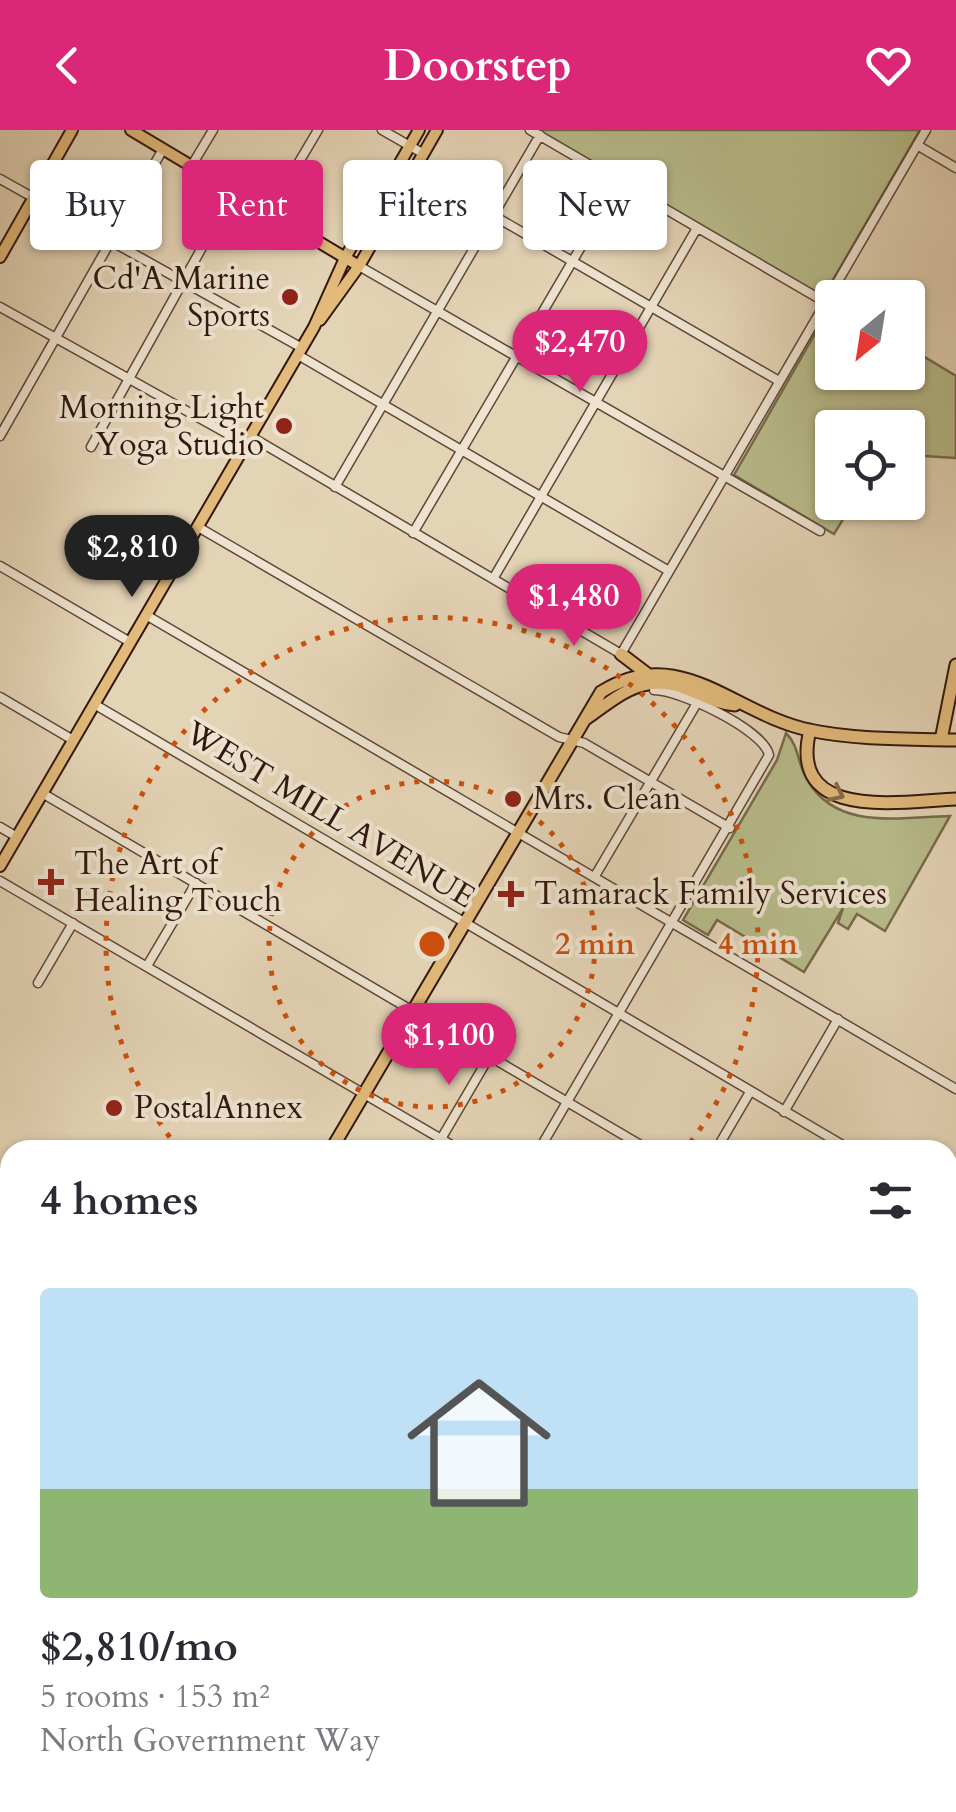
<!DOCTYPE html>
<html lang="en">
<head>
<meta charset="utf-8">
<style>
  body { margin:0; font-family:Cardo,serif; background:#f7f7f7; color:#2b2b33; height:100vh; display:flex; flex-direction:column; font-size:38px; white-space:nowrap }
  * { box-sizing:border-box; margin:0 }
  p { font-size:32px; color:#7c7c81 }
  .icon { flex:none; width:55px; height:55px; fill:none; stroke:currentColor; stroke-width:2; stroke-linecap:round; stroke-linejoin:round }
  .map { position:relative; flex:1; overflow:hidden }
  .sheet { position:absolute; left:0px; top:1010px; width:958px; height:672px; display:flex; flex-direction:column; background:#fff; border-radius:30px 30px 0 0; box-shadow:0 2px 8px #0004 }
  .sheet>* { flex:none }
  .guide { position:absolute; left:30px; top:30px; width:898px; height:90px; display:flex; gap:20px }
  .needle { width:65px; rotate:210deg }
  .tools { position:absolute; left:815px; top:150px; display:grid; gap:20px }
  .tools a { display:grid; place-items:center; width:110px; height:110px; border-radius:10px; background:#fff; box-shadow:0 2px 8px #0004; font-size:50px }
  .price { position:absolute; translate:-50% -85px; padding:0 22px; border-radius:35px; background:#db2777; color:#fff; font-size:32px; line-height:65px; filter:drop-shadow(0 2px 5px #0008) }
  .price::after { content:''; position:absolute; left:50%; top:60px; width:30px; height:22px; margin-left:-15px; background:inherit; clip-path:polygon(0 0,100% 0,50% 100%) }
  .price.on { background:#222; color:#fff }
  ul { padding:0; list-style:none }
  li { display:grid; align-content:center; gap:20px; height:530px; padding:0 40px }
  li span { display:grid; place-items:center; height:310px; border-radius:10px; color:#555 }
  li>.icon { margin-inline-start:auto }
  span .icon { width:180px; height:180px; fill:#fffc; stroke-width:1 }
  li b { font-size:42px }
  h2 { display:flex; justify-content:space-between; align-items:center; height:120px; padding:0 40px; font-size:42px }
  .tag { padding:0 35px; border-radius:10px; background:#fff; box-shadow:0 2px 8px #0004; font-size:35px; line-height:90px }
  .tag.on { background:#db2777; color:#fff }
  header { display:flex; justify-content:space-between; align-items:center; height:130px; padding:0 40px; background:#db2777; color:#fff; font-size:45px; font-weight:600 }
  .map>svg:first-child { display:block }
</style>
</head>
<body>
<header><svg class="icon" aria-label="back" viewBox="0 0 24 24"><path d="M15 5l-7 7 7 7"/></svg>Doorstep<svg class="icon" aria-label="heart" viewBox="0 0 24 24"><path d="M12 20l-8-8c-3-5 5-10 8-4 3-6 11-1 8 4z"/></svg></header>
<div class="map">
<svg width="956" height="1682" viewBox="0 0 956 1682">
  <rect width="100%" height="100%" fill="#e4d4b6"/>
  <filter id="stains"><feTurbulence type="fractalNoise" baseFrequency=".002" numOctaves="4"/><feColorMatrix values="0 0 0 0 .2 0 0 0 0 .09 0 0 0 0 .02 0 0 0 .5 -.17"/></filter>
  <radialGradient id="worn" r=".72"><stop offset=".6" stop-color="#630" stop-opacity="0"/><stop offset="1" stop-color="#630" stop-opacity=".3"/></radialGradient>
  <path fill="#b8bc8b" stroke="#766a4c" stroke-width="2.5" d="M 536,0 L 920,0 L 823,167 Z
    M 832,174 L 832,242 L 908,242 L 908,217 L 956,246 L 956,328 L 908,325 L 908,298 L 832,298 L 832,372 L 853,373 L 834,404 L 734,345 Z
    M 786,603 C 800,617 797,635 808,651 C 838,701 899,687 950,686 L 885,801 L 857,784 L 848,799 L 838,793 L 843,778 L 804,842 L 717,790 L 708,805 L 683,790 L 777,630 Z"/>
  <g fill="none" stroke-linecap="round" stroke-linejoin="round">
    <g stroke="#5f4637" stroke-width="11">
      <path id="minor" d="M 382,0 L 424,24
        M 530,0 L 825,172
        M 917,15 L 956,38
        M 401,32 L 779,251
        M 192,35 L 213,0
        M 0,49 L 302,218
        M 270,81 L 318,0
        M 359,136 L 820,401
        M 0,177 L 246,314
        M 298,225 L 669,441
        M 0,306 L 163,19
        M 250,306 L 621,524 L 926,0
        M 91,317 L 234,60
        M 335,357 L 540,5
        M 198,397 L 559,607 L 584,613 L 730,698
        M 413,403 L 619,52
        M 0,436 L 130,512
        M 493,449 L 697,98
        M 146,485 L 956,959
        M 0,567 L 73,610
        M 94,574 L 851,1020
        M 42,663 L 649,1020
        M 0,697 L 17,707
        M 595,746 L 697,573
        M 0,751 L 460,1020
        M 147,836 L 196,753
        M 38,853 L 73,793
        M 784,982 L 838,889
        M 441,1009 L 489,927
        M 539,1020 L 769,625 C 764,600 680,560 654,560
        M 716,1020 L 750,962
        M 0,1060 L 10,1064
        M 948,1075 L 956,1080
        M 948,1192 L 956,1197
        M 948,1315 L 956,1320
        M 948,1524 L 956,1521
        M 296,1672 L 311,1682
        M 702,1672 L 706,1682
        M 369,1682 L 375,1672
        M 541,1682 L 546,1672
        M 840,1682 L 852,1672"/>
    </g>
    <g stroke="#33170d" stroke-width="14">
      <path id="major" d="M 131,0 L 359,136
        M 0,127 L 72,0
        M 320,190 L 359,136 L 437,0
        M 0,736 L 314,197 L 345,128 L 419,0"/>
    </g>
    <g stroke="#33170d" stroke-width="15">
      <path id="highway" d="M 621,524 L 646,543
        M 587,588 C 621,564 645,541 689,560 C 705,566 718,574 735,575
        M 810,600 C 787,693 902,671 956,669
        M 941,610 L 956,535
        M 331,1020 L 601,562 C 680,512 733,584 809,600 C 856,610 908,609 956,610
        M 0,1482 L 10,1485
        M 0,1651 L 10,1654
        M 69,1672 L 99,1682
        M 150,1672 L 164,1682
        M 175,1672 L 189,1682
        M 221,1672 L 230,1682"/>
    </g>
    <use href="#minor" stroke="#ede3d0" stroke-width="8"/>
    <use href="#major" stroke="#e2ba7b" stroke-width="10"/>
    <use href="#highway" stroke="#e2ba7b" stroke-width="11"/>
    <g stroke="#33170d" stroke-width="15" stroke-linecap="butt">
      <path id="highway-bridge" d="M 0,1571 L 10,1553
        M 0,1593 L 10,1576"/>
    </g>
    <use href="#highway-bridge" stroke="#e2ba7b" stroke-width="11"/>
  </g>
  <defs><path id="oneway-chevron" d="M-2-3.5L2.5 0L-2 3.5" fill="none" stroke-width="1.6" stroke-linecap="round" stroke-linejoin="round" transform="scale(2.5)"/></defs>
  <use stroke="#8a6844" href="#oneway-chevron" transform="translate(837 664) rotate(26)"/>
  <g fill="none" stroke="#cd4f0c" stroke-width="5" stroke-dasharray="5 10">
    <circle cx="432" cy="814" r="163"/>
    <path d="M179 1019A326 326 0 1 1 685 1019"/>
  </g>
  <g fill="#8f2418" stroke="#ede3d0" stroke-width="4">
    <circle cx="290" cy="167" r="10"/>
    <circle cx="284" cy="296" r="10"/>
    <circle cx="513" cy="669" r="10"/>
    <path d="M46 737h10v10h10v10h-10v10h-10v-10h-10v-10h10z"/>
    <path d="M506 749h10v10h10v10h-10v10h-10v-10h-10v-10h10z"/>
    <circle cx="114" cy="978" r="10"/>
  </g>
  <g text-anchor="middle" dominant-baseline="central" stroke-width="8" stroke-linejoin="round" paint-order="stroke">
    <g font-size="32" fill="#33170d" stroke="#ede3d0" text-anchor="start">
      <text x="270" y="149" text-anchor="end">Cd'A Marine<tspan x="270" dy="37">Sports</tspan></text>
      <text x="264" y="278" text-anchor="end">Morning Light<tspan x="264" dy="37">Yoga Studio</tspan></text>
      <text x="533" y="669">Mrs. Clean</text>
      <text x="74" y="734">The Art of<tspan x="74" dy="37">Healing Touch</tspan></text>
      <text x="534" y="764">Tamarack Family Services</text>
      <text x="134" y="978">PostalAnnex</text>
    </g>
    <g font-size="32" fill="#33170d" stroke="#ede3d0">
      <text transform="translate(330 685) rotate(31)">WEST MILL AVENUE</text>
    </g>
  </g>
  <circle cx="432" cy="814" r="15" fill="#cd4f0c" stroke="#ede3d0" stroke-width="5"/>
  <g font-size="30" text-anchor="middle" font-weight="bold" fill="#cd4f0c" stroke="#ede3d0" stroke-width="8" stroke-linejoin="round" paint-order="stroke">
    <text x="595" y="824">2 min</text>
    <text x="758" y="824">4 min</text>
  </g>
  <rect width="100%" height="100%" filter="url(#stains)"/>
  <rect width="100%" height="100%" fill="url(#worn)"/>
</svg>
<div class="tools">
<a><svg class="needle" viewBox="-14 -14 28 28"><path d="M0-13l5 13h-10z" fill="#e53935"/><path d="M0 13l5-13h-10z" fill="#7c7c81"/></svg></a>
<a><svg class="icon" aria-label="locate" viewBox="0 0 24 24"><circle cx="12" cy="12" r="6"/><path d="M12 2v4M12 18v4M2 12h4M18 12h4"/></svg></a>
</div>
<b class="price" style="left:580px;top:265px">$2,470</b>
<b class="price on" style="left:132px;top:470px">$2,810</b>
<b class="price" style="left:574px;top:519px">$1,480</b>
<b class="price" style="left:449px;top:958px">$1,100</b>
<div class="guide">
<a class="tag">Buy</a>
<a class="tag on">Rent</a>
<a class="tag">Filters</a>
<a class="tag">New</a>
</div>
<section class="sheet">
<h2>4 homes<svg class="icon" aria-label="filters" viewBox="0 0 24 24"><path d="M4 7h16M4 17h16"/><circle cx="9" cy="7" r="2"/><circle cx="15" cy="17" r="2"/></svg></h2>
<ul>
<li><span style="background:linear-gradient(#bfe0f5 65%,#8fb573 0)"><svg class="icon" aria-label="home" viewBox="0 0 24 24"><path d="M3 11l9-7 9 7M6 9v11h12V9"/></svg></span><div><b>$2,810/mo</b><p>5 rooms · 153 m²</p><p>North Government Way</p></div></li>
</ul>
</section>
</div>
</body>
</html>
